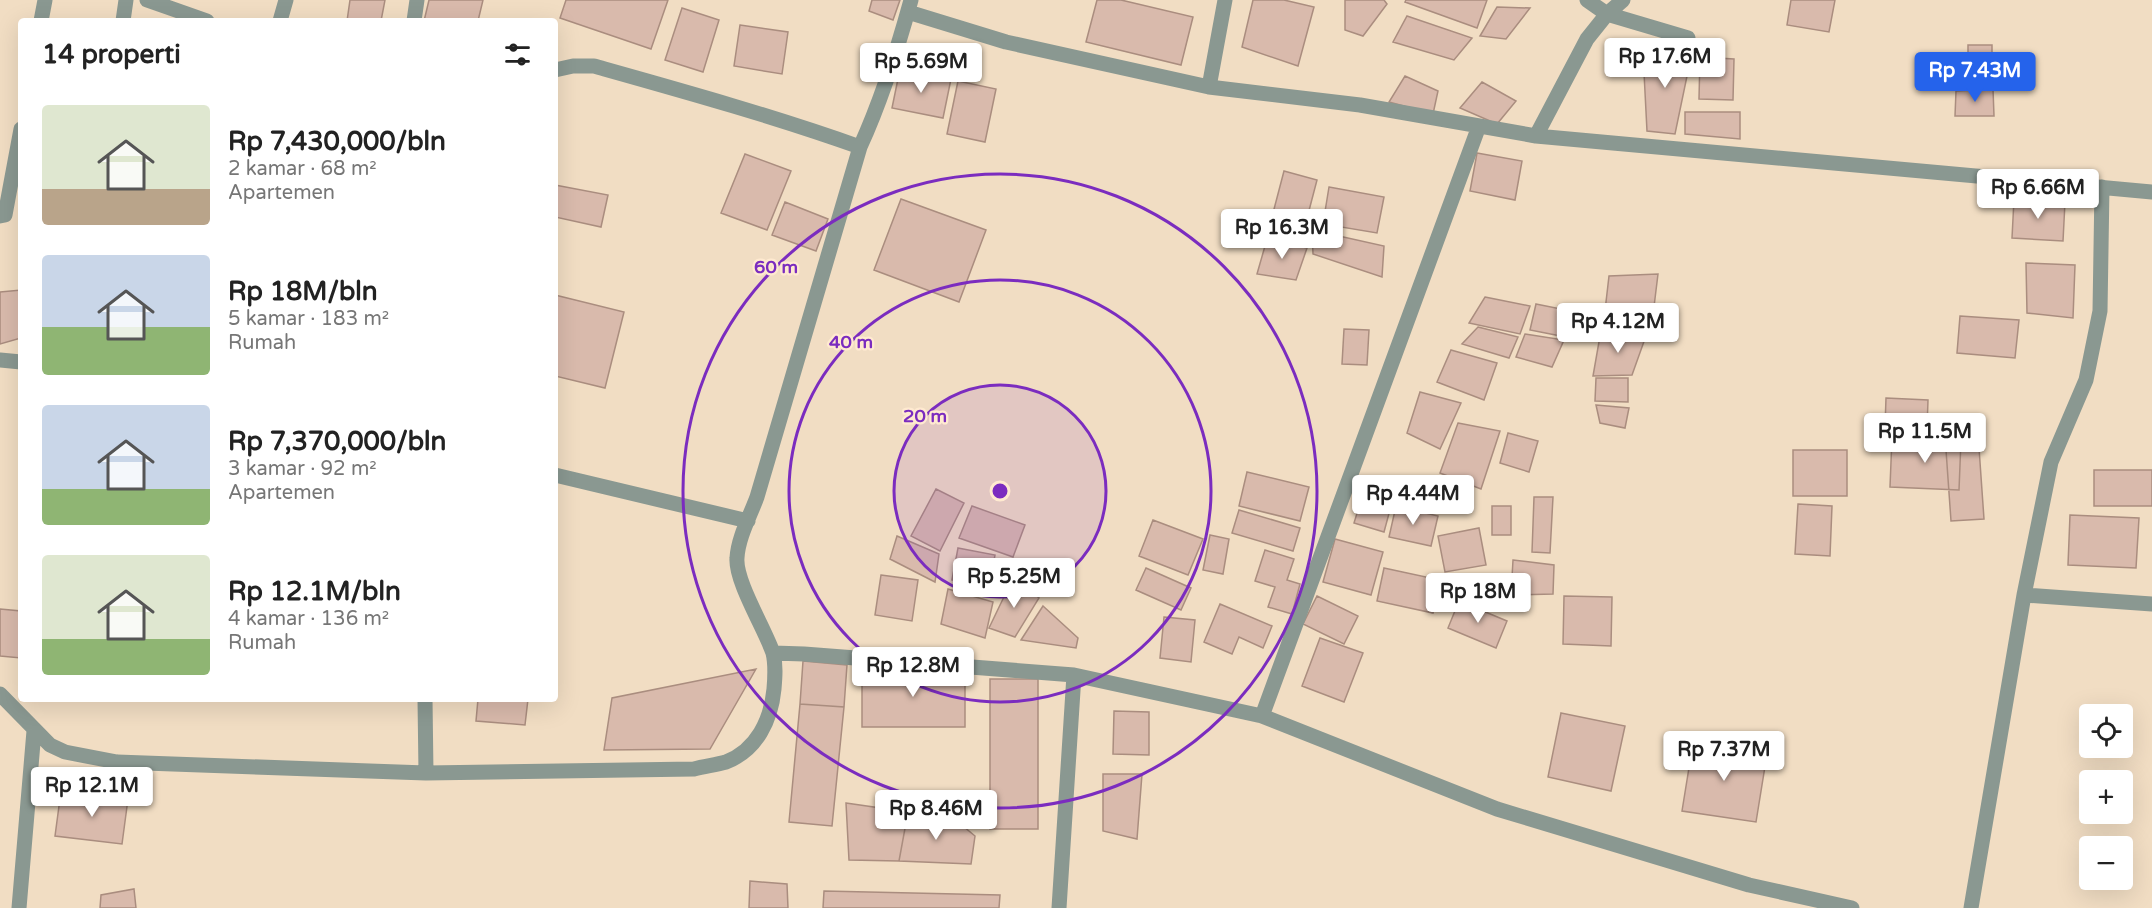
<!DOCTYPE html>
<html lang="id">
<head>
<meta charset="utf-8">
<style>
  body { margin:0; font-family:"Varela Round",sans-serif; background:#f2f2f2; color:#222; height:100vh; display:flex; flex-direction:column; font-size:22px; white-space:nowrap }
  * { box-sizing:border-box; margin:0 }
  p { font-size:20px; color:#767676 }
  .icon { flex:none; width:33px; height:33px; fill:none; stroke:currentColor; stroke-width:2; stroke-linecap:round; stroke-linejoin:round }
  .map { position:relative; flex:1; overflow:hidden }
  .details { position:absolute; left:18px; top:18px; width:540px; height:684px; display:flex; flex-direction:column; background:#fff; border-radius:6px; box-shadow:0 6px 24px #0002 }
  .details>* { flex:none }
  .buttons { position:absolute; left:2079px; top:704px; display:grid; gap:12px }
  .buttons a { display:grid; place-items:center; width:54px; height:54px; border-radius:6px; background:#fff; box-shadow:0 6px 24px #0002; font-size:30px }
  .price { position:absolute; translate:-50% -51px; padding:0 14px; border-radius:6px; background:#fff; color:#222; font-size:20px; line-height:39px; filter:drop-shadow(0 2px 3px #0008) }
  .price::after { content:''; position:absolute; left:50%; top:36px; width:18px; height:14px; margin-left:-9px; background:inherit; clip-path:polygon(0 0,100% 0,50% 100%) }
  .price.selected { background:#2563eb; color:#fff }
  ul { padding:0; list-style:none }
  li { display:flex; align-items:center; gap:18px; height:150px; padding:0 24px }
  li span { display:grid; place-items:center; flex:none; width:168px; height:120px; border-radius:6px; color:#555 }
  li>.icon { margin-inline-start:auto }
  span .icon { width:72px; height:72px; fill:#fffc; stroke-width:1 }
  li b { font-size:26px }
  h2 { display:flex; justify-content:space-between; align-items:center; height:72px; padding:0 24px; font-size:26px }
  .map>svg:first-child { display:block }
</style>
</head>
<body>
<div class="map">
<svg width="2152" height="908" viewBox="0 0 2152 908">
  <rect width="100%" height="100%" fill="#f1ddc3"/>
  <path fill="#d9baac" stroke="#aa8d7f" stroke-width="1.5" d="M 350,0 L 385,0 L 381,21 L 347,21 Z
    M 429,0 L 483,0 L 478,21 L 424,21 Z
    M 566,0 L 668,0 L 651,49 L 560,18 Z
    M 872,0 L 900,0 L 893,20 L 869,11 Z
    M 1097,0 L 1121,0 L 1193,17 L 1181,65 L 1086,42 Z
    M 1253,0 L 1284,0 L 1314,7 L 1298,66 L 1242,47 Z
    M 1345,0 L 1384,0 L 1387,4 L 1363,36 L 1345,30 Z
    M 1406,0 L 1487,0 L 1477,28 L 1405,2 Z
    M 1791,0 L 1835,0 L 1829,32 L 1787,25 Z
    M 1497,7 L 1530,8 L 1506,39 L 1480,36 Z
    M 682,8 L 719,20 L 703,72 L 665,60 Z
    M 1407,16 L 1472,38 L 1454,60 L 1393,42 Z
    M 740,25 L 788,32 L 782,74 L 734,66 Z
    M 1968,45 L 1992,45 L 1992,87 L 1968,87 Z
    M 1692,52 L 1675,134 L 1647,131 L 1643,53 Z
    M 1700,57 L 1734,59 L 1733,100 L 1699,99 Z
    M 900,69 L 951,79 L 943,118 L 892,108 Z
    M 1405,76 L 1438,91 L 1433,114 L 1389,102 Z
    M 958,81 L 996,89 L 985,142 L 947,134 Z
    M 1482,82 L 1516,101 L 1497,124 L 1460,108 Z
    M 1993,89 L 1994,116 L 1955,116 L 1956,91 Z
    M 1685,112 L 1740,112 L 1740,139 L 1685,134 Z
    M 1477,153 L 1522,161 L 1515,200 L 1470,191 Z
    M 745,154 L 791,171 L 767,230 L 721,213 Z
    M 1284,171 L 1317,180 L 1306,222 L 1273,213 Z
    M 555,185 L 608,195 L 601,227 L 555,217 Z
    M 1329,187 L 1384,197 L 1377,233 L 1323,224 Z
    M 901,199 L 986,230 L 959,302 L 874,270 Z
    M 2014,199 L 2065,202 L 2063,241 L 2012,238 Z
    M 785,202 L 828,219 L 816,251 L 772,235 Z
    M 1312,230 L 1384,246 L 1382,277 L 1313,254 Z
    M 1267,239 L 1307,248 L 1296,280 L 1257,274 Z
    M 2026,263 L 2075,265 L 2073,318 L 2027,313 Z
    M 1658,274 L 1652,323 L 1603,328 L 1609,276 Z
    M 21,290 L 21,338 L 0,344 L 0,292 Z
    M 555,295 L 624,312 L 605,388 L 555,376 Z
    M 1485,297 L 1530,306 L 1520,334 L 1469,323 Z
    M 1536,304 L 1576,312 L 1571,338 L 1530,330 Z
    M 1960,316 L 2019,320 L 2015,358 L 1957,353 Z
    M 1478,327 L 1518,337 L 1509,358 L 1462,344 Z
    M 1344,329 L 1369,330 L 1367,365 L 1342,364 Z
    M 1647,333 L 1632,375 L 1593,376 L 1600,336 Z
    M 1525,334 L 1564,340 L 1552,367 L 1516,357 Z
    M 1451,350 L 1497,363 L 1484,400 L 1437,382 Z
    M 1596,378 L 1628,378 L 1628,402 L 1595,401 Z
    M 1420,392 L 1461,403 L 1440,449 L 1407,433 Z
    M 1886,398 L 1928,400 L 1927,429 L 1885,427 Z
    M 1596,405 L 1629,408 L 1625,428 L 1600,423 Z
    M 1458,423 L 1500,431 L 1481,489 L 1440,473 Z
    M 1508,433 L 1538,441 L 1529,472 L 1500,463 Z
    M 1892,437 L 1961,440 L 1959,490 L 1890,487 Z
    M 1979,448 L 1984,519 L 1951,521 L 1946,450 Z
    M 1793,450 L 1847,450 L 1847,496 L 1793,496 Z
    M 2094,470 L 2152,470 L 2152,506 L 2094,506 Z
    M 1247,472 L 1309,487 L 1300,521 L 1239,506 Z
    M 936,489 L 964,503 L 940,551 L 911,536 Z
    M 1362,497 L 1391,506 L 1384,532 L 1354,523 Z
    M 1534,497 L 1553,497 L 1550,553 L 1532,552 Z
    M 1798,504 L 1832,506 L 1830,556 L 1795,554 Z
    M 972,506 L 1025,525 L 1013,557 L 959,538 Z
    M 1396,506 L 1438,516 L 1431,546 L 1389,537 Z
    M 1492,506 L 1511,506 L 1511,535 L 1492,535 Z
    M 1239,510 L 1300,528 L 1293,551 L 1232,533 Z
    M 2070,515 L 2139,518 L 2136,568 L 2068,565 Z
    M 1153,520 L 1203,539 L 1188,575 L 1139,556 Z
    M 1479,528 L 1486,565 L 1445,572 L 1438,536 Z
    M 1210,535 L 1229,539 L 1223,574 L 1203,570 Z
    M 897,536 L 939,554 L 935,582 L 890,559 Z
    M 1335,539 L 1383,552 L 1371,595 L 1323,582 Z
    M 958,548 L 995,555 L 989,587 L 952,580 Z
    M 1265,550 L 1294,559 L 1287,580 L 1300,584 L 1292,614 L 1268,607 L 1275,587 L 1255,581 Z
    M 1513,560 L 1554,565 L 1553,594 L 1511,595 Z
    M 1146,568 L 1191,588 L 1181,610 L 1136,590 Z
    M 1384,568 L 1440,580 L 1433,613 L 1377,601 Z
    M 881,575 L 918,580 L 912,621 L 875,615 Z
    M 1014,576 L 1039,598 L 1015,637 L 989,628 Z
    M 948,589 L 993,602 L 985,638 L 941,624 Z
    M 1317,596 L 1358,616 L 1344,644 L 1303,624 Z
    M 1564,596 L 1612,597 L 1611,646 L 1563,644 Z
    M 1459,601 L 1507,621 L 1496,648 L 1448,628 Z
    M 1220,604 L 1272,626 L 1263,648 L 1239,637 L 1232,654 L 1204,642 Z
    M 1043,606 L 1078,638 L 1076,648 L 1021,640 Z
    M 0,609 L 21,611 L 21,658 L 0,656 Z
    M 1164,617 L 1195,620 L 1191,662 L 1160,658 Z
    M 1320,638 L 1363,653 L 1344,702 L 1302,686 Z
    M 803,661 L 847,665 L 844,707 L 800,704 Z
    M 756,669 L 710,749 L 604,750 L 612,698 Z
    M 862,669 L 965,669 L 965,727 L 862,727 Z
    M 990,679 L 1038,679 L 1038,829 L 990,829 Z
    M 478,699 L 528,699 L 525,725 L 476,721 Z
    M 800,704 L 844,707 L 832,826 L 789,822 Z
    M 1114,711 L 1149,712 L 1149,755 L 1113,754 Z
    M 1561,713 L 1625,726 L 1611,791 L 1548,777 Z
    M 1693,743 L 1767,754 L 1756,822 L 1682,811 Z
    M 1103,774 L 1142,774 L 1137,839 L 1103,831 Z
    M 61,791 L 128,799 L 122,844 L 55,836 Z
    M 846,803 L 908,812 L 899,861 L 849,860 Z
    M 908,812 L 958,822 L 975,836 L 971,864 L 899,861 Z
    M 750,881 L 787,884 L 788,908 L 749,908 Z
    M 134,889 L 136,908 L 100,908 L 101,895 Z
    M 824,891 L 1000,895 L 999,908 L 823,908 Z"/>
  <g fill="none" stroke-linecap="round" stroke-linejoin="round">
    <path stroke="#8a9891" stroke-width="15" d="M 147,0 L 207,21
      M 908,12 L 1006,42 L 1209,87 L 1360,105 L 1536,136 L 2152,192
      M 1607,14 L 1688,38
      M 1607,14 L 1623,0
      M 41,21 L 45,0
      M 123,21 L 126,0
      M 280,21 L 286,0
      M 414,21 L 417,0
      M 555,70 L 573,66 L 594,66 C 683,91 773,116 860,147
      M 1209,87 L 1225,0
      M 1536,136 L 1587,39 L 1607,14 L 1587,0
      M 0,216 L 5,215 L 21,129
      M 0,360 L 21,362
      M 555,475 L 748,521
      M 2024,595 L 2152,604
      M 773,653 L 804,654 L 1074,675 L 1262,716 L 1497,809 L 1749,885 L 1852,908
      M 0,694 L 50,745 L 65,752 L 117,762 L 426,773 L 694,769 C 705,766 716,765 726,762 C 757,750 771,720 774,689 C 775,677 776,665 773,653 C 765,629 735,581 737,558 C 738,538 750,516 757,497 L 860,147 C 882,99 897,51 911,0
      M 425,699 L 426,773
      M 1262,716 L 1479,126
      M 19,908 L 34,731
      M 1059,908 L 1074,675
      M 1971,908 L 2024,595 L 2051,462 L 2086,380 L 2100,311 L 2102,187"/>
  </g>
  <circle cx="1000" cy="491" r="106" fill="#7b2cbf" fill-opacity=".12"/>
  <g fill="none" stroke="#7b2cbf" stroke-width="3">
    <circle cx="1000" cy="491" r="106"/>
    <circle cx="1000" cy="491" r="211"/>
    <circle cx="1000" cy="491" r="317"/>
  </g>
  <circle cx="1000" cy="491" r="9" fill="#7b2cbf" stroke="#ffead0" stroke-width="3"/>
  <g font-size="18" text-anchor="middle" font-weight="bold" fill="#7b2cbf" stroke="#ffead0" stroke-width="4.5" stroke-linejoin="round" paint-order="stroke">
    <text x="776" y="273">60 m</text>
    <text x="851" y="348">40 m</text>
    <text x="925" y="422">20 m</text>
  </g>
</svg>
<div class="buttons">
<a><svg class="icon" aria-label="locate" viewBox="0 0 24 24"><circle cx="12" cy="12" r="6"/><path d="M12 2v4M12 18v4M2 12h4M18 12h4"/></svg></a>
<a>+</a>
<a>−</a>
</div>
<b class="price" style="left:1665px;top:89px">Rp 17.6M</b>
<b class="price" style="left:921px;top:94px">Rp 5.69M</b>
<b class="price selected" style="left:1975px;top:103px">Rp 7.43M</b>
<b class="price" style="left:2038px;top:220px">Rp 6.66M</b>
<b class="price" style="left:1282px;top:260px">Rp 16.3M</b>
<b class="price" style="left:1618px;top:354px">Rp 4.12M</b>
<b class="price" style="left:1925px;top:464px">Rp 11.5M</b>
<b class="price" style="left:1413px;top:526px">Rp 4.44M</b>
<b class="price" style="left:1014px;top:609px">Rp 5.25M</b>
<b class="price" style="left:1478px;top:624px">Rp 18M</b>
<b class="price" style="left:913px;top:698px">Rp 12.8M</b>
<b class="price" style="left:1724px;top:782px">Rp 7.37M</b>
<b class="price" style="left:92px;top:818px">Rp 12.1M</b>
<b class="price" style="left:936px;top:841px">Rp 8.46M</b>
<section class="details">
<h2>14 properti<svg class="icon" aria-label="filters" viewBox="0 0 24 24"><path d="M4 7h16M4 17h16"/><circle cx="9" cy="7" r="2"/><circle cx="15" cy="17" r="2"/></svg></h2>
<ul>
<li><span style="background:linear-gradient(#dfe7d0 70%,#b9a48a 0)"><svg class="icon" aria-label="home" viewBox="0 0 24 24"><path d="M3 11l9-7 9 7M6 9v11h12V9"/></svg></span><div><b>Rp 7,430,000/bln</b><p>2 kamar · 68 m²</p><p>Apartemen</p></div></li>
<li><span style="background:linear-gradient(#c9d6e8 60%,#8fb573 0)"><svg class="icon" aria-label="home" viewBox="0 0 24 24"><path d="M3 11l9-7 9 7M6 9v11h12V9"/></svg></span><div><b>Rp 18M/bln</b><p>5 kamar · 183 m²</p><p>Rumah</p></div></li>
<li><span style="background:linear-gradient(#c9d6e8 70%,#8fb573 0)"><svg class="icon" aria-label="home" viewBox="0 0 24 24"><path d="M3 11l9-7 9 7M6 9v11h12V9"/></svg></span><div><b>Rp 7,370,000/bln</b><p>3 kamar · 92 m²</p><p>Apartemen</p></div></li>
<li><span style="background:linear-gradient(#dfe7d0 70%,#8fb573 0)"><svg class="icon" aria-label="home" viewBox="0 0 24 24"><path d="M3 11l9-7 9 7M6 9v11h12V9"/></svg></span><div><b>Rp 12.1M/bln</b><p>4 kamar · 136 m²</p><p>Rumah</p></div></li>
</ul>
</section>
</div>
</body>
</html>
